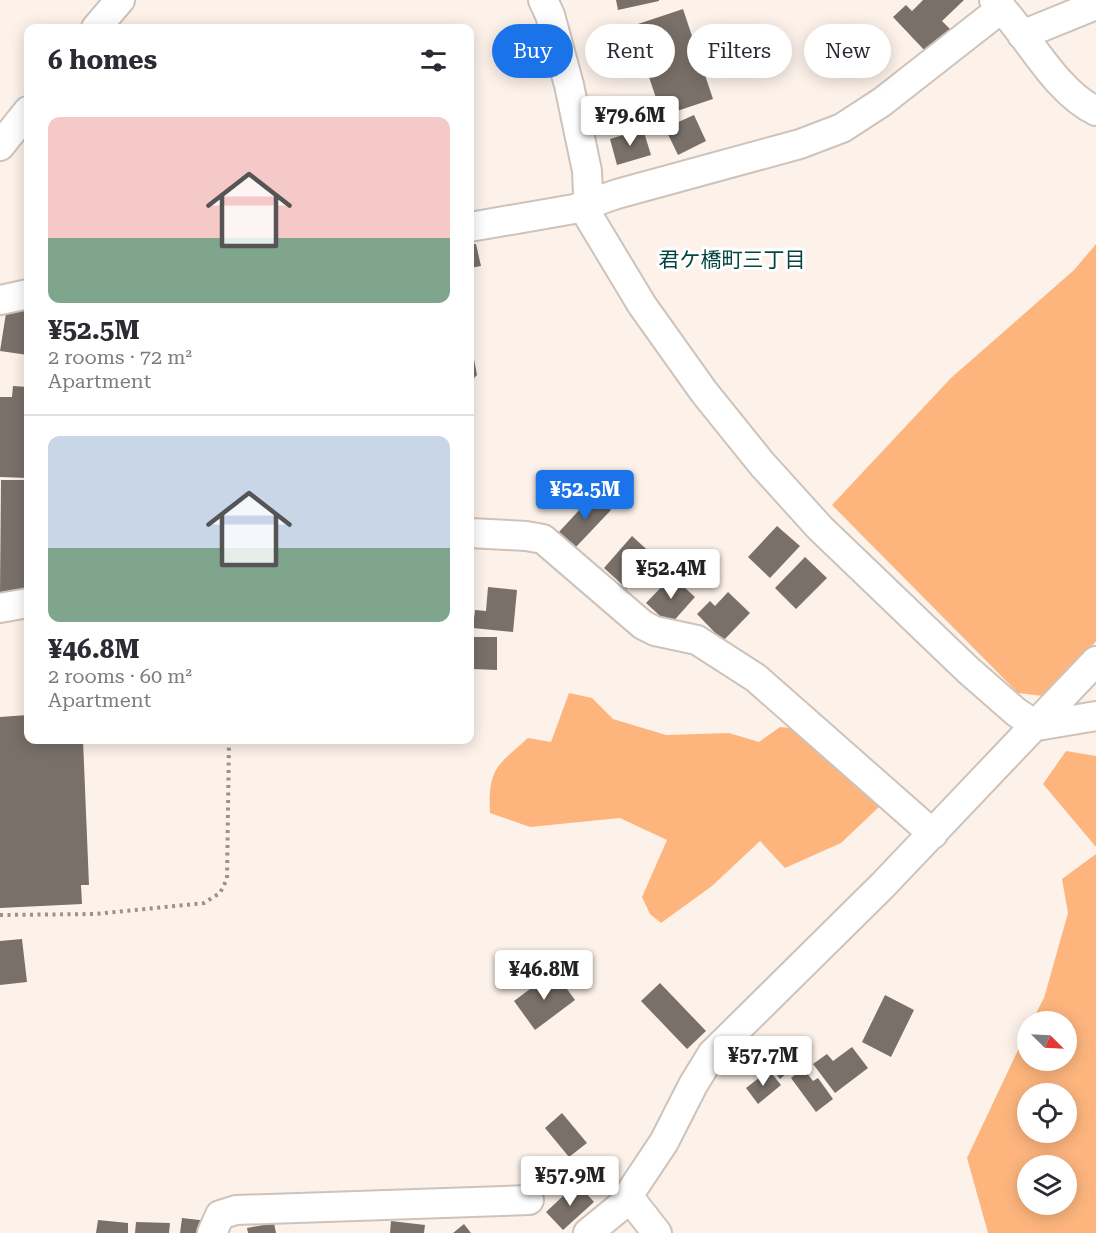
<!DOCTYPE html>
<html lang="en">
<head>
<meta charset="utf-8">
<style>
  body { margin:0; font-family:"Roboto Serif","Noto Sans JP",serif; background:#f2f2f3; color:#2b2b33; height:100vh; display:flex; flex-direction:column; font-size:22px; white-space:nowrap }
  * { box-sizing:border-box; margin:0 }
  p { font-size:20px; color:#7c7c81 }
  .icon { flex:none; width:33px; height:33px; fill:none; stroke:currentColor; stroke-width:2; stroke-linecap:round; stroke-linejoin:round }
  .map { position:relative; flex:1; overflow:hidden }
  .drawer { position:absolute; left:24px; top:24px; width:450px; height:720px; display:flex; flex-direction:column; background:#fff; border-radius:12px; box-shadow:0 3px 15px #0003 }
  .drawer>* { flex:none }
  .top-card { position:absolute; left:492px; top:24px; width:513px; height:54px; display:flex; gap:12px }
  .needle { width:39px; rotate:114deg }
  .buttons { position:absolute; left:1017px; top:1011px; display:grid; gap:12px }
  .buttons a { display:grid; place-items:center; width:60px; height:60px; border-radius:50%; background:#fff; box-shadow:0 3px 15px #0003; font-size:30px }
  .price { position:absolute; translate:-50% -51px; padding:0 14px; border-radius:6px; background:#fff; color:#222; font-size:20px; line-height:39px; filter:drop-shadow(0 2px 3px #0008) }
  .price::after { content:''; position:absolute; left:50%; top:36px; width:18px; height:14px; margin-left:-9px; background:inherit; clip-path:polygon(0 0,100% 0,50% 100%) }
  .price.active { background:#1a73e8; color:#fff }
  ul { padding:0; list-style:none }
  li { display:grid; align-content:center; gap:12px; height:318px; padding:0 24px }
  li+li { border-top:2px solid #e1e1e2 }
  li span { display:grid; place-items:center; height:186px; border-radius:12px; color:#555 }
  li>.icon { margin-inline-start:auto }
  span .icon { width:108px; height:108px; fill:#fffc; stroke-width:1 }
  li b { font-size:26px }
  h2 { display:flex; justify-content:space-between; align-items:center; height:72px; padding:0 24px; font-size:26px }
  .chip { padding:0 21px; border-radius:27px; background:#fff; box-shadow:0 3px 15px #0003; font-size:21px; line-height:54px }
  .chip.active { background:#1a73e8; color:#fff }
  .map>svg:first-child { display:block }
</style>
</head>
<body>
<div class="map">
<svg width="1096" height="1233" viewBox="0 0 1096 1233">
  <rect width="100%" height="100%" fill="#fcf2ea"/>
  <path fill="#fdb57d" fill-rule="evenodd" d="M 1096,244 L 1096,641 L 1058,689 L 1043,696 L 1018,693 L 832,505 L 951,378 L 1074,270 Z
    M 569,693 L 592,698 L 613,719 L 666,735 L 729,733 L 759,742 L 780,727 L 800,729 L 868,790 L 879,807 L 841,843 L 785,868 L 760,841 L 712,886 L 661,923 L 650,914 L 642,897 L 667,840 L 620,818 L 530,827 L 490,813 C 488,768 497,766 528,738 L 551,742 Z
    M 1066,751 L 1096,756 L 1096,847 L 1043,784 Z
    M 1096,854 L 1096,1233 L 988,1233 L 967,1158 L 1027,1031 L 1028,1060 L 1066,1060 L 1066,1022 L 1032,1021 L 1044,998 L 1068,913 L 1062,879 ZM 1028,1094 L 1066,1094 L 1066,1132 L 1028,1132 ZM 1028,1166 L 1066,1166 L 1066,1204 L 1028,1204 Z"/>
  <path fill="#797069" d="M 616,0 L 659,0 L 659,1 L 618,10 Z
    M 923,0 L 964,0 L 942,21 L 951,30 L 927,53 L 893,17 L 906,5 L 912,11 Z
    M 683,9 L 713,99 L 662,116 L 632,26 Z
    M 694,115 L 706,141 L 678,155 L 665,128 Z
    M 643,129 L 651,155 L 617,165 L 610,139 Z
    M 470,244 L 476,244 L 481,266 L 470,268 Z
    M 7,307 L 28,310 L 28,355 L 0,351 Z
    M 470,338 L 477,375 L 470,382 Z
    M 13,386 L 28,387 L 28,478 L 0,477 L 0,397 L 12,397 Z
    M 1,480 L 28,480 L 28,593 L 0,593 Z
    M 594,494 L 611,510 L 575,548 L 559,532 Z
    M 777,526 L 800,546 L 770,578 L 748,557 Z
    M 632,536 L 655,557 L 627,589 L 604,568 Z
    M 805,557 L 827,578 L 796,609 L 775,588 Z
    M 672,576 L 695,597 L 670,625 L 646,603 Z
    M 488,587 L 517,590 L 513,632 L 473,628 L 475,610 L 486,611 Z
    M 728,592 L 750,613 L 723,641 L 697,614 L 710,601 L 715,606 Z
    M 473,637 L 497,637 L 497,670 L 472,669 Z
    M 28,715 L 28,740 L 83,740 L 89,885 L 81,885 L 82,904 L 0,908 L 0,717 Z
    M 22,939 L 27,982 L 0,985 L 0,941 Z
    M 554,971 L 575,1000 L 535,1030 L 514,1001 Z
    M 660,983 L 706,1031 L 687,1049 L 641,1001 Z
    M 885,995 L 914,1010 L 891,1057 L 862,1042 Z
    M 776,1045 L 794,1067 L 780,1079 L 762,1056 Z
    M 852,1047 L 868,1068 L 835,1093 L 813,1064 L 827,1054 L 833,1061 Z
    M 803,1068 L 813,1081 L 818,1078 L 833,1099 L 816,1112 L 791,1078 Z
    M 769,1070 L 781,1085 L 758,1104 L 746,1088 Z
    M 562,1113 L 587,1143 L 569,1157 L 545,1128 Z
    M 577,1183 L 594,1202 L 563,1230 L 546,1212 Z
    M 182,1218 L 208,1221 L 207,1233 L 180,1233 Z
    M 98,1220 L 128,1223 L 128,1233 L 96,1233 Z
    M 391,1221 L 425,1225 L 424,1233 L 390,1233 Z
    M 136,1222 L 170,1223 L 169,1233 L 135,1233 Z
    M 274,1223 L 276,1233 L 248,1233 L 247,1228 Z
    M 464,1224 L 471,1233 L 453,1233 Z"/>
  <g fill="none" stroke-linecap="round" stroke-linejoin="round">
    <g stroke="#cdc3bb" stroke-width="32">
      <path id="minor" d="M 543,0 L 550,15 L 569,85 L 587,171 L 589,217 L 642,305 L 704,392 L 762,464 L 820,528 L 968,670 L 1016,712 L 1037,726 L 1096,716
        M 994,0 C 1027,33 1054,91 1096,111
        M 96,28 L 120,0
        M 1022,35 L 1096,5
        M 0,146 L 28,111
        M 470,227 L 574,209 L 617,194 L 800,144 L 842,128 L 882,102 L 1002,8
        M 0,300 L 28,294
        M 470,533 L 526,536 L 543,539 L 643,625 L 655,631 L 697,640 L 756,678 L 933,834
        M 0,608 L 28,603
        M 628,1196 L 657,1233
        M 212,1233 L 220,1215 L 236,1210 L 529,1200
        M 588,1233 L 621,1206 L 628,1196 L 664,1142 L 693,1085 L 712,1054 L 883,885 L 1096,661"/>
    </g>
    <path stroke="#9a938d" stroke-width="4" stroke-dasharray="3 4.5" stroke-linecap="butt" d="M 0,915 L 96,914 L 204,903 L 220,893 L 227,879 L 229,740"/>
    <use href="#minor" stroke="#fff" stroke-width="28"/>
  </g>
  <g text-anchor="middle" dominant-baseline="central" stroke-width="6" stroke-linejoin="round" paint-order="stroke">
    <g font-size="21" fill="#04453f" stroke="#fff">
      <text x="732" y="260">君ケ橋町三丁目</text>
    </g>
  </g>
</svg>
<div class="buttons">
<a><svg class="needle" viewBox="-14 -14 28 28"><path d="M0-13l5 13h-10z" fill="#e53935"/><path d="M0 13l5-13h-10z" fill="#7c7c81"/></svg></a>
<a><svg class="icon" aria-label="locate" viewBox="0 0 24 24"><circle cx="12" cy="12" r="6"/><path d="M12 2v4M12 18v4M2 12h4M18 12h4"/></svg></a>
<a><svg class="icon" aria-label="layers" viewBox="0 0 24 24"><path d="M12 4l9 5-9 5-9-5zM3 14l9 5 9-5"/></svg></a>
</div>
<b class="price" style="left:630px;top:147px">¥79.6M</b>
<b class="price active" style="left:585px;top:521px">¥52.5M</b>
<b class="price" style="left:671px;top:600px">¥52.4M</b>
<b class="price" style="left:544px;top:1001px">¥46.8M</b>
<b class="price" style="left:763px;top:1087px">¥57.7M</b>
<b class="price" style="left:570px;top:1207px">¥57.9M</b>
<div class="top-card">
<a class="chip active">Buy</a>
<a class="chip">Rent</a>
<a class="chip">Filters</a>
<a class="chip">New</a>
</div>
<section class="drawer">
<h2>6 homes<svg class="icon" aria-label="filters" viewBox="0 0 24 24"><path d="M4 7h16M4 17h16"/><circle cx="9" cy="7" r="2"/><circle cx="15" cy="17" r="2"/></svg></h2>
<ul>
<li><span style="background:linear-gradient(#f6c9c9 65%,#7fa58c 0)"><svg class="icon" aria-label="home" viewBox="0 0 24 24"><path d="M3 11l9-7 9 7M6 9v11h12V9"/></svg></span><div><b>¥52.5M</b><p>2 rooms · 72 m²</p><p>Apartment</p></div></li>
<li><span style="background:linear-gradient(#c9d6e8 60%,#7fa58c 0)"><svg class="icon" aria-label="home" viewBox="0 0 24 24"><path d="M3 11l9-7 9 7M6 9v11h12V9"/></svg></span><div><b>¥46.8M</b><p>2 rooms · 60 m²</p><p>Apartment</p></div></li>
</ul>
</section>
</div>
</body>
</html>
